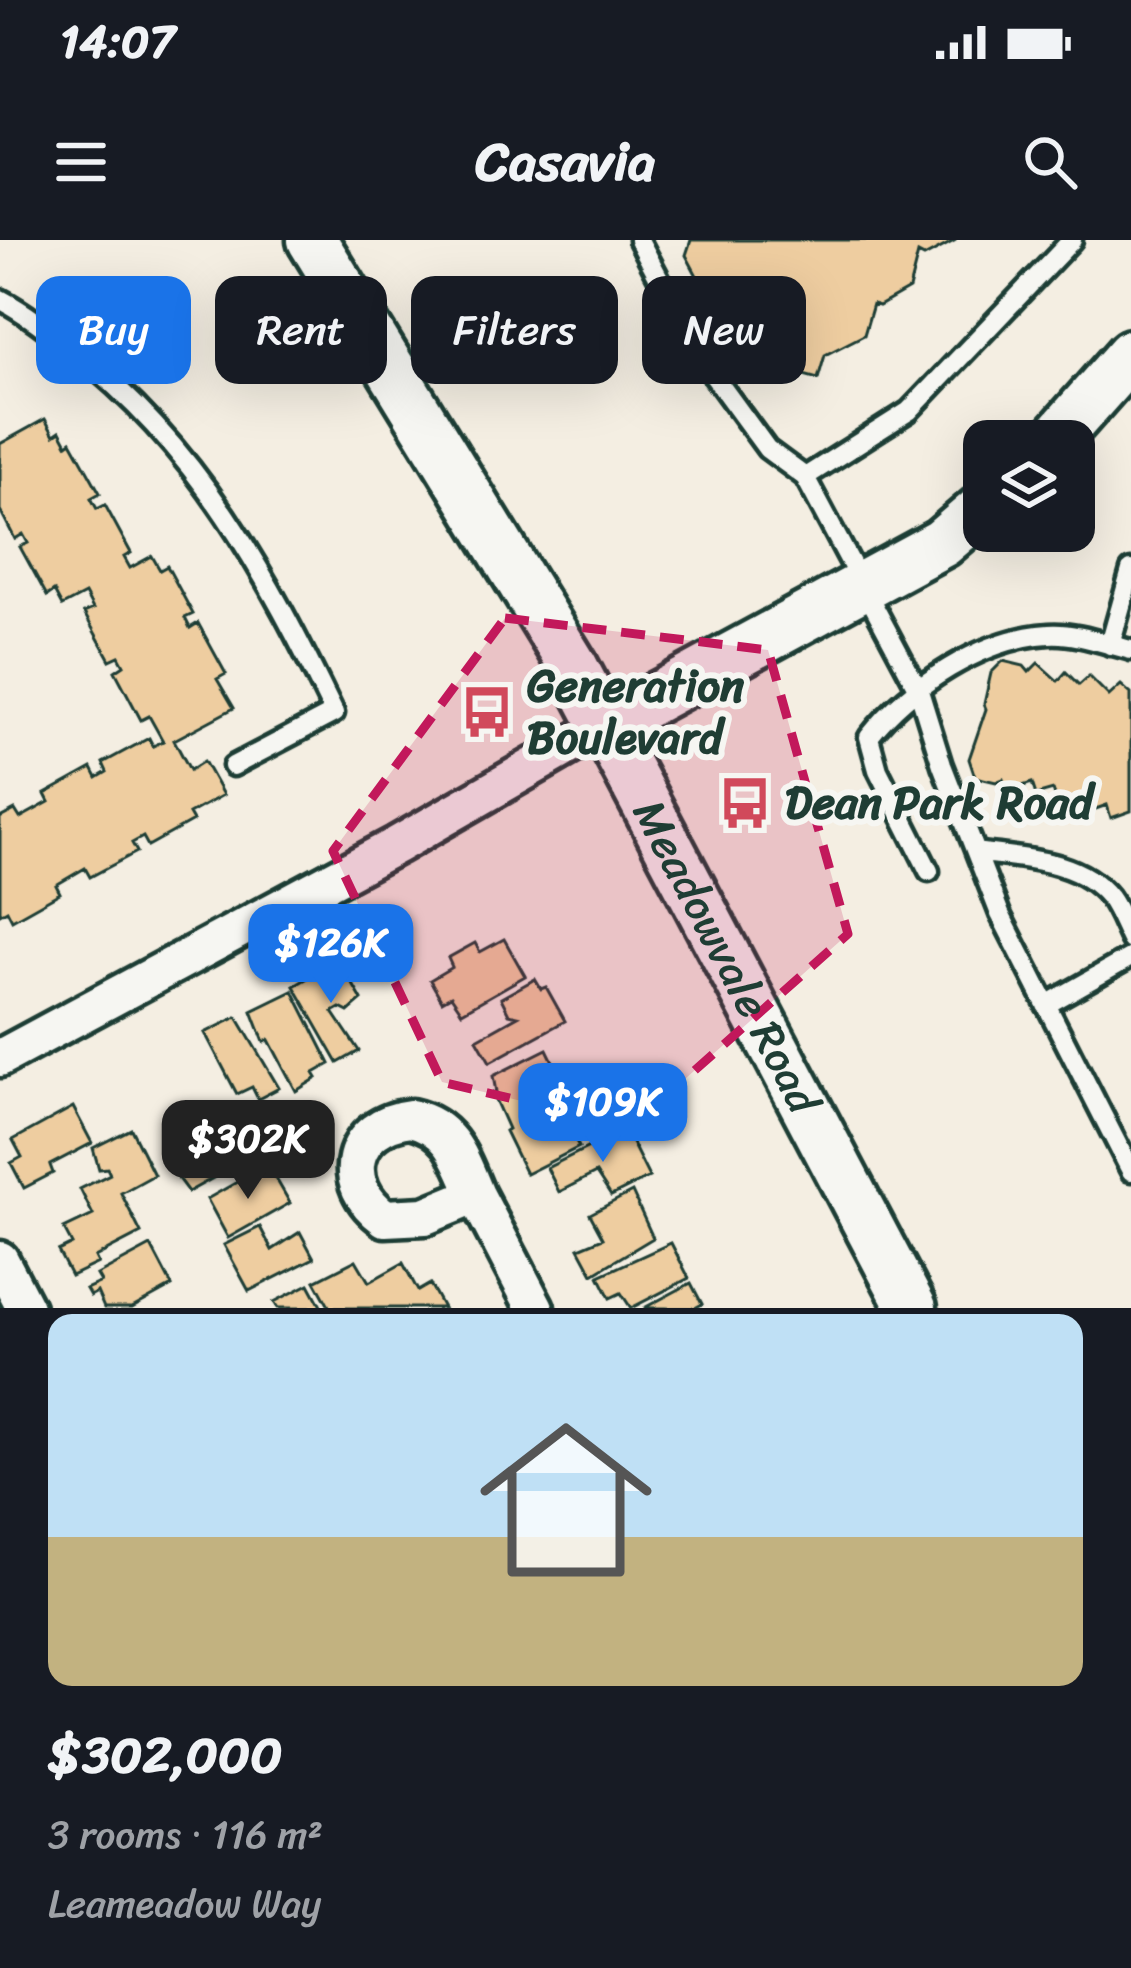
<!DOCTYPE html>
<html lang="en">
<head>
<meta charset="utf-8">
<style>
  body { margin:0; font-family:Sriracha,sans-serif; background:#242831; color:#f1f3f6; height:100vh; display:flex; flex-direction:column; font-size:45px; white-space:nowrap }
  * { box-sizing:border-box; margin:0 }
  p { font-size:39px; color:#9ea1a6 }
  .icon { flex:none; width:66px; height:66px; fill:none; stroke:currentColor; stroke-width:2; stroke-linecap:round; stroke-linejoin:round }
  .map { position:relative; height:1068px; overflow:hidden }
  .side { display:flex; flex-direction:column; background:#171b24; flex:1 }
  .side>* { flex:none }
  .hud { position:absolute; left:36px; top:36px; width:1059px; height:108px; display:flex; gap:24px }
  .buttons { position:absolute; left:963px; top:180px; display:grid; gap:24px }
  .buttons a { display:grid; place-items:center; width:132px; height:132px; border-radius:24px; background:#171b24; box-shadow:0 12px 48px #0002; font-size:60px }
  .price { position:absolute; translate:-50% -102px; padding:0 27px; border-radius:24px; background:#1a73e8; color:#fff; font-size:39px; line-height:78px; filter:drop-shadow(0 3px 6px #0008) }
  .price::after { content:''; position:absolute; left:50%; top:72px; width:36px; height:27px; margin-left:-18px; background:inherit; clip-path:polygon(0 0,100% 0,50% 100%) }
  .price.active { background:#222; color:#fff }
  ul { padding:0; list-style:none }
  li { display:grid; align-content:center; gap:24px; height:636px; padding:0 48px }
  li span { display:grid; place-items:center; height:372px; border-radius:24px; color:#555 }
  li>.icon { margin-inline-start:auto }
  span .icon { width:216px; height:216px; fill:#fffc; stroke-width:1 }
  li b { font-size:51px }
  .chip { padding:0 42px; border-radius:24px; background:#171b24; box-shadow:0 12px 48px #0002; font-size:42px; line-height:108px }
  .chip.active { background:#1a73e8; color:#fff }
  .status { display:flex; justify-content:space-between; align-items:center; height:84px; padding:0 60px; background:#171b24; direction:ltr }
  .status svg { height:33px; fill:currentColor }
  header { display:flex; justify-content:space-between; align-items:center; height:156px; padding:0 48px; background:#171b24; font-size:54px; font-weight:700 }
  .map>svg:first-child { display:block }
</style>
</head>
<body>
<div class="status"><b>14:07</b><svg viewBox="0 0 49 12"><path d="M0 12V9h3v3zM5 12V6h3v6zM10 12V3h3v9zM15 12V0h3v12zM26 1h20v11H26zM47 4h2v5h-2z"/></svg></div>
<header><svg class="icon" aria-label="menu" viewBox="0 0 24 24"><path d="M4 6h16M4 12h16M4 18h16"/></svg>Casavia<svg class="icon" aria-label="search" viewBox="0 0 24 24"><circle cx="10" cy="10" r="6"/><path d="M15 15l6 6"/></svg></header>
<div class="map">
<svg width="1131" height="1068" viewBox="0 0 1131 1068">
  <rect width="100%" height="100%" fill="#f4eee2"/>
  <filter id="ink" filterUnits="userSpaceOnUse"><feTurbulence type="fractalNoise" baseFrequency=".00833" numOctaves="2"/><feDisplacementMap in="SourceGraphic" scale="24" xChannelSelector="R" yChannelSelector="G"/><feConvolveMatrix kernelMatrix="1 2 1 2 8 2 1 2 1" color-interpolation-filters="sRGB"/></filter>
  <g filter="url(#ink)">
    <path fill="#eecda0" stroke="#1f3d34" stroke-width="3" d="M 691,0 L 956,0 L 924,17 L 918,14 L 909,49 L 879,66 L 873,64 L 864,95 L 825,115 L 818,139 L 749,120 L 758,94 L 722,83 L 686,15 Z
      M 45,179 L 54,195 L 60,191 L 67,204 L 71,201 L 100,253 L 91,258 L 97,269 L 105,265 L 131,313 L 124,317 L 130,328 L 152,316 L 160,330 L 167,326 L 193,374 L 185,378 L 190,388 L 198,383 L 226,434 L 217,439 L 234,468 L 174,500 L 190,530 L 204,521 L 223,555 L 189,574 L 193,581 L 148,606 L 143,597 L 132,603 L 137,612 L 90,637 L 85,628 L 56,645 L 60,653 L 12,680 L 7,670 L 0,674 L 0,578 L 15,570 L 20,578 L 49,562 L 45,554 L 92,528 L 97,538 L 107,532 L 103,523 L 149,498 L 153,506 L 163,501 L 149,476 L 141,480 L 115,431 L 124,425 L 119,416 L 110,420 L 84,373 L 93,369 L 85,354 L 62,366 L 54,351 L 47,356 L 20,307 L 28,303 L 23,294 L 15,299 L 0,270 L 0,204 Z
      M 1003,421 L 1024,426 L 1029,432 L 1038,423 L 1058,441 L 1066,432 L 1079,445 L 1089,436 L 1109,456 L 1121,445 L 1131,454 L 1131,571 L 1111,578 L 1107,565 L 1090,571 L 1085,554 L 1057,562 L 1053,550 L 1036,555 L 1032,543 L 1007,551 L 1003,539 L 996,542 L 975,537 L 969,519 L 986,469 L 984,464 L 991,433 Z
      M 504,699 L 525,736 L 462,772 L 451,756 L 442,761 L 430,740 L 452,727 L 448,718 L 475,703 L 480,712 Z
      M 339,720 L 362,760 L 348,772 L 340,768 L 333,772 L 359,811 L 338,823 L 294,746 Z
      M 535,739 L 541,749 L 546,747 L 565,781 L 490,822 L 477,799 L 518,776 L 509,774 L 501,758 Z
      M 293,751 L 330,824 L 314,833 L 317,838 L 296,851 L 269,800 L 264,802 L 252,771 Z
      M 237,777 L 279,848 L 258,859 L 252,847 L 237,854 L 205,793 Z
      M 547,809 L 566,848 L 553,854 L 579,907 L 526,934 L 505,891 L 508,889 L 492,853 L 496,852 L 493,836 Z
      M 73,867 L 92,903 L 50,925 L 53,933 L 24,948 L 11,923 L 22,917 L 13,900 Z
      M 249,870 L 261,891 L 251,897 L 260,912 L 188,952 L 168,925 L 185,916 L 175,897 L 221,872 L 226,882 Z
      M 131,889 L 154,935 L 121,953 L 141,993 L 95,1017 L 98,1023 L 71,1036 L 58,1011 L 72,1004 L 64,989 L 93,975 L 80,949 L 110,934 L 107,928 L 99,929 L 93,908 Z
      M 625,889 L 649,937 L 611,956 L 596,933 L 559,952 L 547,928 Z
      M 260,929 L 263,935 L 271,930 L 290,963 L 228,998 L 207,959 Z
      M 632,952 L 653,998 L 593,1034 L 579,1008 L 603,998 L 590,974 Z
      M 260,987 L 272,1010 L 300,992 L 314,1018 L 249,1051 L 224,1005 Z
      M 671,1003 L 689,1038 L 631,1068 L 621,1053 L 610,1058 L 599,1036 Z
      M 151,1006 L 172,1046 L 132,1068 L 104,1068 L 97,1052 L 90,1056 L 86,1049 L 101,1042 L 97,1035 Z
      M 356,1020 L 369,1042 L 403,1023 L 418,1051 L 430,1044 L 443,1068 L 330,1068 L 315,1041 Z
      M 691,1043 L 702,1064 L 695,1068 L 644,1068 Z
      M 309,1044 L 322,1068 L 278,1068 L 274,1062 Z"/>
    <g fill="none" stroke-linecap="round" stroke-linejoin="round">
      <g stroke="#1f3d34" stroke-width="27">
        <path id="lane" d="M 639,0 L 702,120 L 767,209 L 805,237 L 919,451 L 942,525 L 1000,674 L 1131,931
          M 0,59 C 28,74 50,92 75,112 C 198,207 267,334 334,473 L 233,526
          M 805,237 L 909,171 L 1072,0
          M 1110,405 L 1131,330
          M 976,612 C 1021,619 1078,618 1109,657 C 1118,669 1124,686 1131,700
          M 929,631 L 878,530 L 869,497 C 909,446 983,398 1049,394 C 1075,392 1106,404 1131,410
          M 1046,765 L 1131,717"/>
      </g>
      <g stroke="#1f3d34" stroke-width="45">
        <path id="street" d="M 0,818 L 397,605 L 602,487
          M 411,878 C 452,887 461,920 476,955 L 425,976 L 385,978 C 337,944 350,885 411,878 Z
          M 476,955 L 535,1068
          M 0,1020 L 25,1068"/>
      </g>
      <g stroke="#1f3d34" stroke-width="57">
        <g id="secondary">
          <path id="s1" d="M 312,0 L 573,426 L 912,1068"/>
          <path d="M 1054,201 L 1131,114"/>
          <path d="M 602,487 L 942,303 L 984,267"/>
        </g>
      </g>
      <use href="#lane" stroke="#f6f6f2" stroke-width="18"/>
      <use href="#street" stroke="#f6f6f2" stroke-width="36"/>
      <use href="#secondary" stroke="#f6f6f2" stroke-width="48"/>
    </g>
  </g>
  <path fill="#c2185b" fill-opacity="0.2" stroke="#c2185b" stroke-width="9" stroke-dasharray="24 15" stroke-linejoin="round" d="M 505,378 L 768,410 L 848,694 L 631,887 L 442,842 L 333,611 Z"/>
  <defs>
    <g id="bus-bare" transform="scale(4.14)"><path d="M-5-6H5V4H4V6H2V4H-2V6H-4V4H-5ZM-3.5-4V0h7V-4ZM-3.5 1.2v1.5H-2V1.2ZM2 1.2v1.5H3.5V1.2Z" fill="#d1495b" stroke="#f6f6f2" stroke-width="2.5" paint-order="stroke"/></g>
  </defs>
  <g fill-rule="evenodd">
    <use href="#bus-bare" x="487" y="472"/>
    <use href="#bus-bare" x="745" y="563"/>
  </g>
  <g text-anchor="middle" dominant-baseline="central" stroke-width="12" stroke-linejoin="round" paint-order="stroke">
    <g font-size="45" font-weight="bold" fill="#1f3d34" stroke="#f6f6f2" text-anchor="start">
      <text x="527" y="446">Generation<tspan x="527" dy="52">Boulevard</tspan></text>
      <text x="785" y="563">Dean Park Road</text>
    </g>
    <g font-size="45" fill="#1f3d34" stroke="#f6f6f2">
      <text stroke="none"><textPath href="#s1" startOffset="828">Meadowvale Road</textPath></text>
    </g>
  </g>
</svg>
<div class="buttons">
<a><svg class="icon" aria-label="layers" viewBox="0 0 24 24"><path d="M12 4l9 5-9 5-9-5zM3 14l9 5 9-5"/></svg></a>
</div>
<b class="price" style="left:331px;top:766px">$126K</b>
<b class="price" style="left:603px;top:925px">$109K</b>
<b class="price active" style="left:248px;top:962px">$302K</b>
<div class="hud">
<a class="chip active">Buy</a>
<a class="chip">Rent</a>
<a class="chip">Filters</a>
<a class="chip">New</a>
</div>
</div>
<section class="side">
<ul>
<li><span style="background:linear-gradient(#bfe0f5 60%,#c2b280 0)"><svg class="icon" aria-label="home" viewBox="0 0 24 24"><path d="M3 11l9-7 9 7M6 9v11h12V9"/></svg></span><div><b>$302,000</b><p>3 rooms · 116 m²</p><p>Leameadow Way</p></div></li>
</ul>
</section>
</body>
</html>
